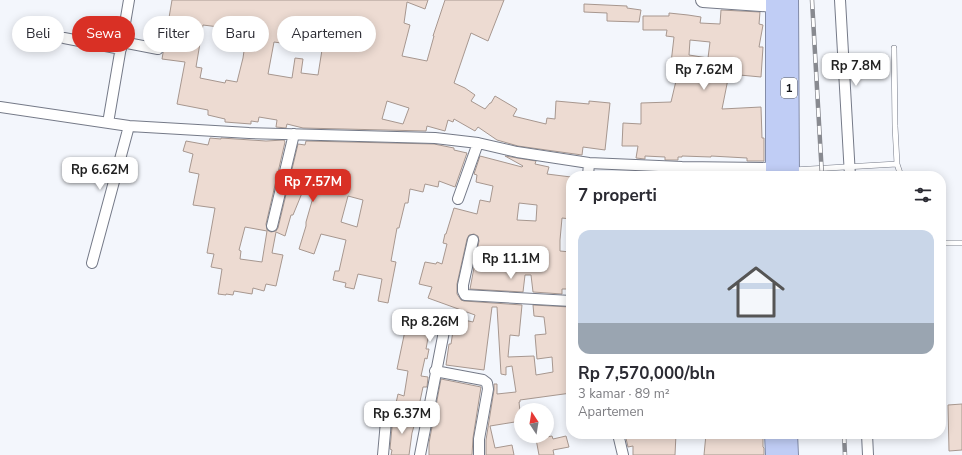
<!DOCTYPE html>
<html lang="id">
<head>
<meta charset="utf-8">
<style>
  body { margin:0; font-family:"Nunito Sans",sans-serif; background:#f7f7f7; color:#2b2b33; height:100vh; display:flex; flex-direction:column; font-size:15px; white-space:nowrap }
  * { box-sizing:border-box; margin:0 }
  p { font-size:13px; color:#7c7c81 }
  .icon { flex:none; width:22px; height:22px; fill:none; stroke:currentColor; stroke-width:2; stroke-linecap:round; stroke-linejoin:round }
  .map { position:relative; flex:1; overflow:hidden }
  .panel { position:absolute; left:566px; top:171px; width:380px; height:268px; display:flex; flex-direction:column; background:#fff; border-radius:16px; box-shadow:0 2px 10px #0003 }
  .panel>* { flex:none }
  .banner { position:absolute; left:12px; top:16px; width:380px; height:36px; display:flex; gap:8px }
  .needle { width:26px; rotate:348deg }
  .tools { position:absolute; left:514px; top:403px; display:grid; gap:8px }
  .tools a { display:grid; place-items:center; width:40px; height:40px; border-radius:50%; background:#fff; box-shadow:0 2px 10px #0003; font-size:20px }
  .price { position:absolute; translate:-50% -34px; padding:0 9px; border-radius:8px; background:#fff; color:#222; font-size:13px; line-height:26px; filter:drop-shadow(0 1px 2px #0008) }
  .price::after { content:''; position:absolute; left:50%; top:24px; width:12px; height:9px; margin-left:-6px; background:inherit; clip-path:polygon(0 0,100% 0,50% 100%) }
  .price.on { background:#d93025; color:#fff }
  ul { padding:0; list-style:none }
  li { display:grid; align-content:center; gap:8px; height:212px; padding:0 12px }
  li+li { border-top:1px solid #e1e1e2 }
  li span { display:grid; place-items:center; height:124px; border-radius:12px; color:#555 }
  li>.icon { margin-inline-start:auto }
  span .icon { width:72px; height:72px; fill:#fffc; stroke-width:1 }
  li b { font-size:17px }
  h2 { display:flex; justify-content:space-between; align-items:center; height:48px; padding:0 12px; font-size:17px }
  .pill { padding:0 14px; border-radius:18px; background:#fff; box-shadow:0 2px 10px #0003; font-size:14px; line-height:36px }
  .pill.on { background:#d93025; color:#fff }
  .map>svg:first-child { display:block }
</style>
</head>
<body>
<div class="map">
<svg width="962" height="455" viewBox="0 0 962 455">
  <rect width="100%" height="100%" fill="#f3f6fc"/>
  <path fill="#eddbd2" stroke="#a7978f" fill-rule="evenodd" d="M 172,0 L 428,0 L 425,9 L 407,2 L 404,23 L 410,25 L 402,56 L 427,61 L 434,36 L 433,36 L 445,0 L 504,0 L 488,41 L 471,33 L 454,83 L 465,88 L 475,95 L 471,101 L 485,109 L 490,103 L 491,103 L 495,96 L 517,109 L 513,116 L 546,124 L 547,118 L 555,119 L 556,101 L 589,104 L 589,101 L 610,103 L 605,150 L 583,147 L 582,155 L 518,146 L 497,140 L 478,127 L 475,131 L 454,119 L 453,122 L 448,120 L 445,131 L 427,126 L 426,131 L 303,128 L 287,124 L 286,128 L 276,127 L 277,120 L 259,117 L 258,122 L 251,121 L 251,124 L 225,122 L 225,119 L 208,115 L 208,110 L 177,104 L 185,62 L 162,59 ZM 293,22 L 313,24 L 312,29 L 325,31 L 318,75 L 301,73 L 303,59 L 295,58 L 292,78 L 268,74 L 274,42 L 288,44 L 289,33 L 292,33 ZM 219,23 L 235,26 L 235,28 L 247,30 L 243,58 L 237,82 L 226,80 L 225,83 L 200,78 L 202,68 L 196,67 L 203,25 L 219,27 ZM 387,101 L 409,108 L 403,124 L 382,119 Z
    M 584,4 L 627,6 L 627,8 L 641,10 L 639,22 L 607,21 L 607,13 L 584,12 Z
    M 721,10 L 760,12 L 759,24 L 763,25 L 759,47 L 763,47 L 761,77 L 729,74 L 722,109 L 761,107 L 762,138 L 764,138 L 764,161 L 747,161 L 747,158 L 711,156 L 711,157 L 682,156 L 682,157 L 678,157 L 678,160 L 665,160 L 665,157 L 645,156 L 645,159 L 636,158 L 638,146 L 622,146 L 623,123 L 641,124 L 641,103 L 671,102 L 680,64 L 671,63 L 674,37 L 666,36 L 667,30 L 643,30 L 643,16 L 669,16 L 669,13 L 688,15 L 701,17 L 700,23 L 720,24 ZM 690,40 L 710,42 L 708,58 L 689,55 Z
    M 210,138 L 221,139 L 221,138 L 266,141 L 284,140 L 285,142 L 266,224 L 267,230 L 271,232 L 276,231 L 278,228 L 298,144 L 305,145 L 306,141 L 434,144 L 454,148 L 454,150 L 467,153 L 455,187 L 439,181 L 438,187 L 425,184 L 423,192 L 410,189 L 408,203 L 405,203 L 399,228 L 397,228 L 391,261 L 396,262 L 388,303 L 378,301 L 382,279 L 358,274 L 354,289 L 345,287 L 346,283 L 333,280 L 335,271 L 339,271 L 346,240 L 321,234 L 314,254 L 299,249 L 306,226 L 306,222 L 318,180 L 309,176 L 293,215 L 291,215 L 285,236 L 276,232 L 272,253 L 283,255 L 276,286 L 266,284 L 264,291 L 253,288 L 252,294 L 234,291 L 233,295 L 226,294 L 226,295 L 218,294 L 222,269 L 211,267 L 214,254 L 207,253 L 215,208 L 193,205 L 199,174 L 189,172 L 193,154 L 183,151 L 186,141 L 208,145 ZM 348,196 L 363,200 L 357,227 L 341,222 ZM 245,227 L 267,231 L 262,262 L 240,259 L 241,251 L 239,250 Z
    M 480,156 L 522,167 L 523,166 L 505,156 L 536,161 L 535,164 L 549,167 L 547,174 L 571,177 L 571,219 L 562,218 L 560,240 L 560,251 L 571,252 L 571,289 L 562,289 L 562,294 L 533,292 L 531,275 L 525,275 L 523,292 L 470,289 L 479,241 L 478,236 L 474,234 L 469,235 L 467,239 L 457,284 L 457,294 L 461,300 L 464,301 L 522,305 L 519,336 L 510,335 L 508,357 L 534,356 L 536,375 L 553,372 L 552,357 L 537,359 L 535,335 L 546,334 L 544,317 L 534,316 L 533,305 L 570,307 L 571,393 L 520,400 L 520,402 L 519,402 L 521,421 L 490,426 L 495,448 L 512,445 L 514,455 L 486,455 L 486,440 L 494,390 L 494,384 L 497,384 L 497,394 L 516,392 L 512,366 L 506,367 L 506,375 L 501,374 L 497,307 L 492,307 L 484,370 L 446,365 L 449,344 L 451,344 L 455,318 L 473,322 L 475,315 L 428,298 L 432,287 L 419,284 L 425,262 L 436,264 L 437,262 L 442,264 L 447,244 L 443,243 L 445,234 L 446,234 L 454,208 L 477,214 L 480,200 L 490,202 L 493,186 L 476,182 L 477,175 L 474,174 ZM 519,203 L 537,205 L 536,221 L 517,220 Z
    M 411,310 L 435,314 L 432,327 L 430,327 L 426,349 L 429,349 L 427,359 L 425,358 L 421,376 L 428,377 L 427,387 L 423,387 L 419,406 L 396,403 L 398,394 L 404,396 L 408,371 L 397,369 L 406,326 L 408,327 Z
    M 441,379 L 481,387 L 473,438 L 472,455 L 429,455 L 429,443 Z
    M 962,404 L 962,450 L 949,451 L 948,405 Z
    M 393,416 L 416,419 L 412,433 L 409,455 L 391,455 L 392,450 L 390,449 Z
    M 625,434 L 676,434 L 675,455 L 633,455 L 633,446 L 628,447 Z
    M 706,434 L 728,434 L 728,436 L 746,437 L 746,435 L 763,436 L 763,447 L 764,448 L 764,455 L 704,455 Z
    M 552,436 L 553,439 L 566,436 L 569,447 L 553,450 L 554,455 L 539,455 L 536,439 Z"/>
  <g fill="none" stroke-linecap="round" stroke-linejoin="round">
    <g stroke="#757a88" stroke-width="6">
      <path id="lane" d="M 897,164 L 901,176
        M 793,170 L 897,164 L 895,126 L 894,48
        M 941,243 L 962,243"/>
    </g>
    <g stroke="#757a88" stroke-width="12">
      <path id="street" d="M 840,0 L 850,176
        M 64,38 L 121,49
        M 122,42 L 158,49
        M 0,107 L 129,126 L 249,133 L 435,138 L 478,143 L 517,152 L 589,163 L 682,167 L 775,168
        M 108,123 L 129,0
        M 588,176 L 589,163
        M 458,199 L 478,143
        M 272,226 L 294,134
        M 473,240 L 463,285 L 463,291 L 465,295 L 571,301
        M 92,263 L 129,126
        M 435,371 L 483,380 L 487,383 L 488,389 L 479,439 L 479,455
        M 618,434 L 623,455
        M 867,434 L 868,455
        M 383,455 L 387,410 L 395,409 L 427,414
        M 420,455 L 446,321"/>
    </g>
    <g stroke="#757a88" stroke-width="16">
      <path id="secondary" d="M 703,0 L 775,5"/>
    </g>
    <g stroke="#838ca8" stroke-width="20">
      <path id="highway" d="M 789,0 L 790,176
        M 775,176 L 775,0
        M 774,434 L 775,455
        M 788,434 L 789,455"/>
    </g>
    <use href="#lane" stroke="#fff" stroke-width="5"/>
    <use href="#street" stroke="#fff" stroke-width="10"/>
    <use href="#secondary" stroke="#fff" stroke-width="14"/>
    <use href="#highway" stroke="#c0cdf5" stroke-width="18"/>
    <g stroke="#888a90" stroke-width="4.5">
      <path id="rail" d="M 812,0 L 822,176
        M 844,434 L 845,455"/>
    </g>
    <use href="#rail" stroke="#fff" stroke-width="3" stroke-dasharray="9" stroke-linecap="butt"/>
  </g>
  <g text-anchor="middle" dominant-baseline="central" stroke-width="3.5" stroke-linejoin="round" paint-order="stroke">
    <rect fill="#fff" stroke="#585a5d" stroke-width="1" x="781" y="78" width="16" height="20" rx="3"/>
    <g font-size="12" font-weight="bold" fill="#111318">
      <text x="789" y="88">1</text>
    </g>
  </g>
</svg>
<div class="tools">
<a><svg class="needle" viewBox="-14 -14 28 28"><path d="M0-13l5 13h-10z" fill="#e53935"/><path d="M0 13l5-13h-10z" fill="#7c7c81"/></svg></a>
</div>
<b class="price" style="left:856px;top:87px">Rp 7.8M</b>
<b class="price" style="left:704px;top:91px">Rp 7.62M</b>
<b class="price" style="left:100px;top:191px">Rp 6.62M</b>
<b class="price on" style="left:313px;top:203px">Rp 7.57M</b>
<b class="price" style="left:511px;top:280px">Rp 11.1M</b>
<b class="price" style="left:430px;top:343px">Rp 8.26M</b>
<b class="price" style="left:402px;top:435px">Rp 6.37M</b>
<div class="banner">
<a class="pill">Beli</a>
<a class="pill on">Sewa</a>
<a class="pill">Filter</a>
<a class="pill">Baru</a>
<a class="pill">Apartemen</a>
</div>
<section class="panel">
<h2>7 properti<svg class="icon" aria-label="filters" viewBox="0 0 24 24"><path d="M4 7h16M4 17h16"/><circle cx="9" cy="7" r="2"/><circle cx="15" cy="17" r="2"/></svg></h2>
<ul>
<li><span style="background:linear-gradient(#c9d6e8 75%,#9aa5b1 0)"><svg class="icon" aria-label="home" viewBox="0 0 24 24"><path d="M3 11l9-7 9 7M6 9v11h12V9"/></svg></span><div><b>Rp 7,570,000/bln</b><p>3 kamar · 89 m²</p><p>Apartemen</p></div></li>
</ul>
</section>
</div>
</body>
</html>
